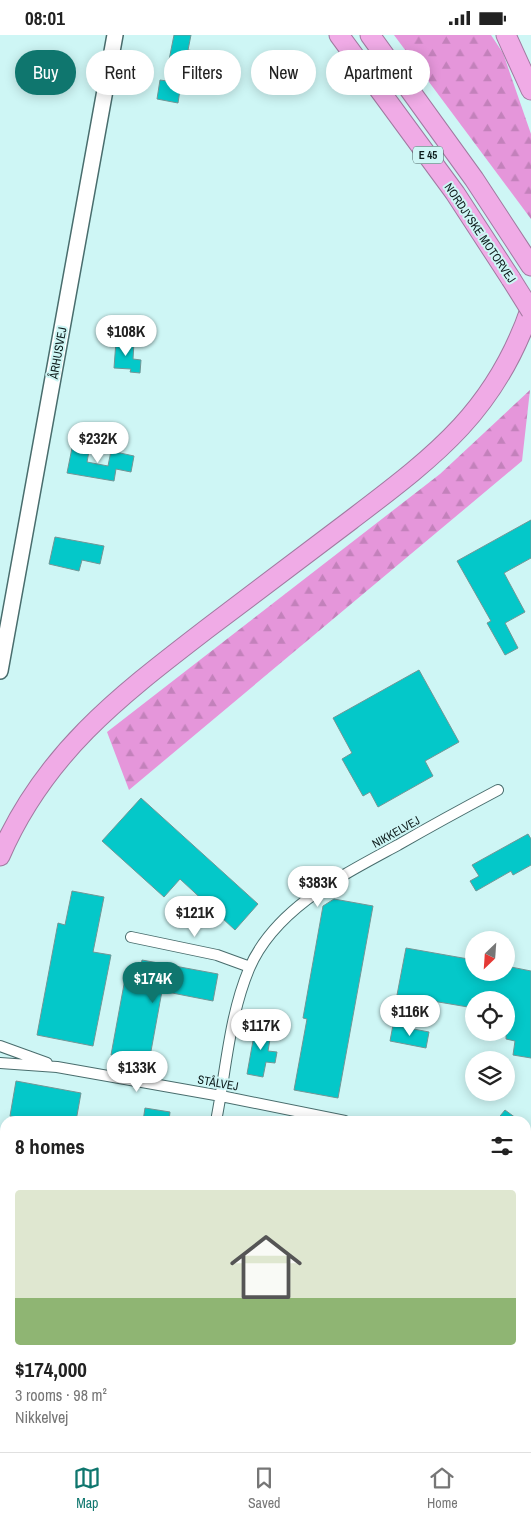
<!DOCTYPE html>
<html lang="en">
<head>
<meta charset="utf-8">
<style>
  body { margin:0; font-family:"Archivo Narrow",sans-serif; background:#f6f6f6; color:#222; height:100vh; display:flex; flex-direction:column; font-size:19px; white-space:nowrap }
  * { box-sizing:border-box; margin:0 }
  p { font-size:16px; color:#767676 }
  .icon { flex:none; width:28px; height:28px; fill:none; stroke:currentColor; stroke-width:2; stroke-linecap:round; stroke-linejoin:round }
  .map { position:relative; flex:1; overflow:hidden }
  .side { position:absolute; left:0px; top:1081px; width:531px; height:336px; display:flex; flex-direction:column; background:#fff; border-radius:15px 15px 0 0; box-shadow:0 2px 12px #0003 }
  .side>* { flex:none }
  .top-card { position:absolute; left:15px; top:15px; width:501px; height:45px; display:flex; gap:10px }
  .needle { width:32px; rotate:205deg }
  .buttons { position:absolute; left:465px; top:896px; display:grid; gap:10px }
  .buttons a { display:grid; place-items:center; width:50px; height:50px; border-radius:50%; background:#fff; box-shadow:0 2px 12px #0003; font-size:25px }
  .price { position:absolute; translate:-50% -42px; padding:0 11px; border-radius:18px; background:#fff; color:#222; font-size:16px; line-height:32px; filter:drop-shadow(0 1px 2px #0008) }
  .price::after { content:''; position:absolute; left:50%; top:30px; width:15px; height:11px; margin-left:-8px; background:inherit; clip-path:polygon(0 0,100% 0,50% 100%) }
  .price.selected { background:#0f766e; color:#fff }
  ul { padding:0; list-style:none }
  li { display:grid; align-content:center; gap:10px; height:265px; padding:0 15px }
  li+li { border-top:1px solid #e0e0e0 }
  li span { display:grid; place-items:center; height:155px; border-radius:5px; color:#555 }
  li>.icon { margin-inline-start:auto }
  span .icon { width:90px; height:90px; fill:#fffc; stroke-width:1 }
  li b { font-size:21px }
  h2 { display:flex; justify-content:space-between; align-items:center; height:60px; padding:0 15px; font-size:21px }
  .tag { padding:0 18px; border-radius:22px; background:#fff; box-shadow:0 2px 12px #0003; font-size:18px; line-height:45px }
  .tag.selected { background:#0f766e; color:#fff }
  .status { display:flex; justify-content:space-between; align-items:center; height:35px; padding:0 25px; background:#fff; direction:ltr }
  .status svg { height:14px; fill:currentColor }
  .dock { display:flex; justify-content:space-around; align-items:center; height:70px; border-top:1px solid #e0e0e0; background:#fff; font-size:14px; color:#767676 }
  .dock a { display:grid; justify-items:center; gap:2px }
  .dock .selected { color:#0f766e }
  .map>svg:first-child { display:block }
</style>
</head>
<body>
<div class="status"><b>08:01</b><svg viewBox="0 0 49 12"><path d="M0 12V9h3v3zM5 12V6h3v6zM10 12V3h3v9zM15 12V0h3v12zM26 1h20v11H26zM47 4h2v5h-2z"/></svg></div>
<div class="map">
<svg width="531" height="1417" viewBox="0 0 531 1417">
  <defs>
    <pattern id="forest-firs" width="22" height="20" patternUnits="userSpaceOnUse" patternTransform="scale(1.25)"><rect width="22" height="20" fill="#e596da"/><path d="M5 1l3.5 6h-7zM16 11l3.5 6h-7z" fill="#c381bb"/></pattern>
  </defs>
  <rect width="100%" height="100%" fill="#cef6f5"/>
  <path fill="url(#forest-firs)" d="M 394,0 L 491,0 L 503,18 L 531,99 L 531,184 Z
    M 530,355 L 522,426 L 129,755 L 107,697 L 440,439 Z"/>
  <path fill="#04c8c9" stroke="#719696" d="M 174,0 L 191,0 L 188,15 L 205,18 L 202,31 L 169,25 Z
    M 160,45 L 181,48 L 178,68 L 157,64 Z
    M 116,306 L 134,307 L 133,324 L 141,325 L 140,338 L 130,337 L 131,334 L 114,333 Z
    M 73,408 L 90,411 L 87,427 L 108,431 L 111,416 L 134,421 L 131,437 L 116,434 L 114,446 L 67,438 Z
    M 531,485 L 531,523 L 504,538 L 525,577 L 505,588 L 518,613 L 505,620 L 487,588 L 491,586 L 457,526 Z
    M 55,502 L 104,511 L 100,529 L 82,525 L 79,536 L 49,529 Z
    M 419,635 L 459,707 L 425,726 L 433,741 L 378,772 L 370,757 L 363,761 L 342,724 L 352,718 L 333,683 Z
    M 141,763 L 258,869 L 235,895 L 180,844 L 164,862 L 102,806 Z
    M 528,799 L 531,804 L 531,830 L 513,840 L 511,836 L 476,856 L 470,846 L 479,841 L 472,830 Z
    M 72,856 L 104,862 L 93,917 L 111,920 L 93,1011 L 37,1000 L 58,888 L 65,890 Z
    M 334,864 L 373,871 L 338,1063 L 294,1055 L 307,984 L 303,983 L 323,871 Z
    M 406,913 L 474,925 L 474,938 L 506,938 L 506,931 L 531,936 L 531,1023 L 513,1020 L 515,1006 L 506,1004 L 506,965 L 474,965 L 474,973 L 397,960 Z
    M 142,925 L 218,939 L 213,966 L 162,956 L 149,1027 L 111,1020 L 127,933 L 140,935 Z
    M 256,989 L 272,992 L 268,1016 L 277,1017 L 275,1028 L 266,1027 L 263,1042 L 247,1039 Z
    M 393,990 L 429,997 L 426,1013 L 390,1006 Z
    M 16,1046 L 81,1058 L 76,1086 L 54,1083 L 53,1086 L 34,1086 L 10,1081 Z
    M 145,1073 L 170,1077 L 169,1086 L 143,1086 Z
    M 505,1075 L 520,1086 L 496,1086 Z"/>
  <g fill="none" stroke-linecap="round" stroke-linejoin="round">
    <g stroke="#496d6d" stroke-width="12">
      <path id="minor" d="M 131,902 L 217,920 L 250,932
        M 0,1011 L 47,1028
        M 0,1028 L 57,1032 L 221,1061 L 345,1086
        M 216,1086 C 226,1036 229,982 249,934 C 275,873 343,840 398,810 C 431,791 464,773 498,755
        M 0,1161 L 5,1162
        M 526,1188 L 531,1186
        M 526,1330 L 531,1336
        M 156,1417 L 157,1412"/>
    </g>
    <g stroke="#496d6d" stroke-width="18">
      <path id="secondary" d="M 0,636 L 115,0"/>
    </g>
    <g stroke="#a179a0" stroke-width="21">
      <path id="motorway" d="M 339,0 L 455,158 L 511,244
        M 370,0 L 474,144 L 531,231
        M 506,0 L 531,55
        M 0,821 C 45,717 121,660 208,593 C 255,557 303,521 351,485 C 435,421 496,376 531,272"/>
    </g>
    <use href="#minor" stroke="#fff" stroke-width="10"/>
    <use href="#secondary" stroke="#fff" stroke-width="15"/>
    <use href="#motorway" stroke="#f0abe6" stroke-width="19"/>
    <g stroke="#a179a0" stroke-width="21" stroke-linecap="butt">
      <path id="motorway-bridge" d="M 511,244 L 531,276"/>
    </g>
    <use href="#motorway-bridge" stroke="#f0abe6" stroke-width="19"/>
  </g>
  <g text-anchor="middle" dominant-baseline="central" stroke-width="4" stroke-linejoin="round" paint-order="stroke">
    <rect fill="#cef6f5" stroke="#485e5e" stroke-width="1" x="413" y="111.5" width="30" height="17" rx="4"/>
    <g font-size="11" font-weight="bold" fill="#0f1d1d">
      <text x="428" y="120">E 45</text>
    </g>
    <g font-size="12" fill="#0f1d1d" stroke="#cef6f5">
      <text transform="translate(480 198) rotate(56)">NORDJYSKE MOTORVEJ</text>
      <text transform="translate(58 318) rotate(-80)">ÅRHUSVEJ</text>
      <text transform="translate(396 797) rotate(-29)">NIKKELVEJ</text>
      <text transform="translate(218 1048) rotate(10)">STÅLVEJ</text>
    </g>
  </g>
</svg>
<div class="buttons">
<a><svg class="needle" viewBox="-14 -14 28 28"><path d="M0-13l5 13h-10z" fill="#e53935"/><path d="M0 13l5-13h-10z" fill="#767676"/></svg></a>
<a><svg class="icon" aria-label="locate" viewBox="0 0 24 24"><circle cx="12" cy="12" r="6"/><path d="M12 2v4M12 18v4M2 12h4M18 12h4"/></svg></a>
<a><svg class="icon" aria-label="layers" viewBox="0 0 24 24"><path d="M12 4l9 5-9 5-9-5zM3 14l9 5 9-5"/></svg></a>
</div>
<b class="price" style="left:126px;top:322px">$108K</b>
<b class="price" style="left:98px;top:429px">$232K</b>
<b class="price" style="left:318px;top:873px">$383K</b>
<b class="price" style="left:195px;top:903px">$121K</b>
<b class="price selected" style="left:153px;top:969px">$174K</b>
<b class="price" style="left:410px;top:1002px">$116K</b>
<b class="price" style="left:261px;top:1016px">$117K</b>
<b class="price" style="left:137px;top:1058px">$133K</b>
<div class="top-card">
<a class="tag selected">Buy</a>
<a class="tag">Rent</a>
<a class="tag">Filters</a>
<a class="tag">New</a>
<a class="tag">Apartment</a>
</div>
<section class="side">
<h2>8 homes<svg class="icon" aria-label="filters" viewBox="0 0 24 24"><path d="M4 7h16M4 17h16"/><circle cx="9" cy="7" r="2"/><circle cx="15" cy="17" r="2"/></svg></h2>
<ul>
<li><span style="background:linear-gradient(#dfe7d0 70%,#8fb573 0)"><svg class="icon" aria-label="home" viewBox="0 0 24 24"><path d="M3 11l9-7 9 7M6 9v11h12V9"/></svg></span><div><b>$174,000</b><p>3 rooms · 98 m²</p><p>Nikkelvej</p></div></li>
</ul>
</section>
</div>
<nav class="dock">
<a class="selected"><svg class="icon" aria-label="map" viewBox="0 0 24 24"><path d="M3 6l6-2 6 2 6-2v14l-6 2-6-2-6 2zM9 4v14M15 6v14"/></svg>Map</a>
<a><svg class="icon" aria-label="saved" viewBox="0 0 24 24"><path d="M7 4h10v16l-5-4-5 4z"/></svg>Saved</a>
<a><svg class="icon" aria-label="home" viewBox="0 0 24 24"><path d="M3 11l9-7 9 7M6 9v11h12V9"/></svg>Home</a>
</nav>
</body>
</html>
